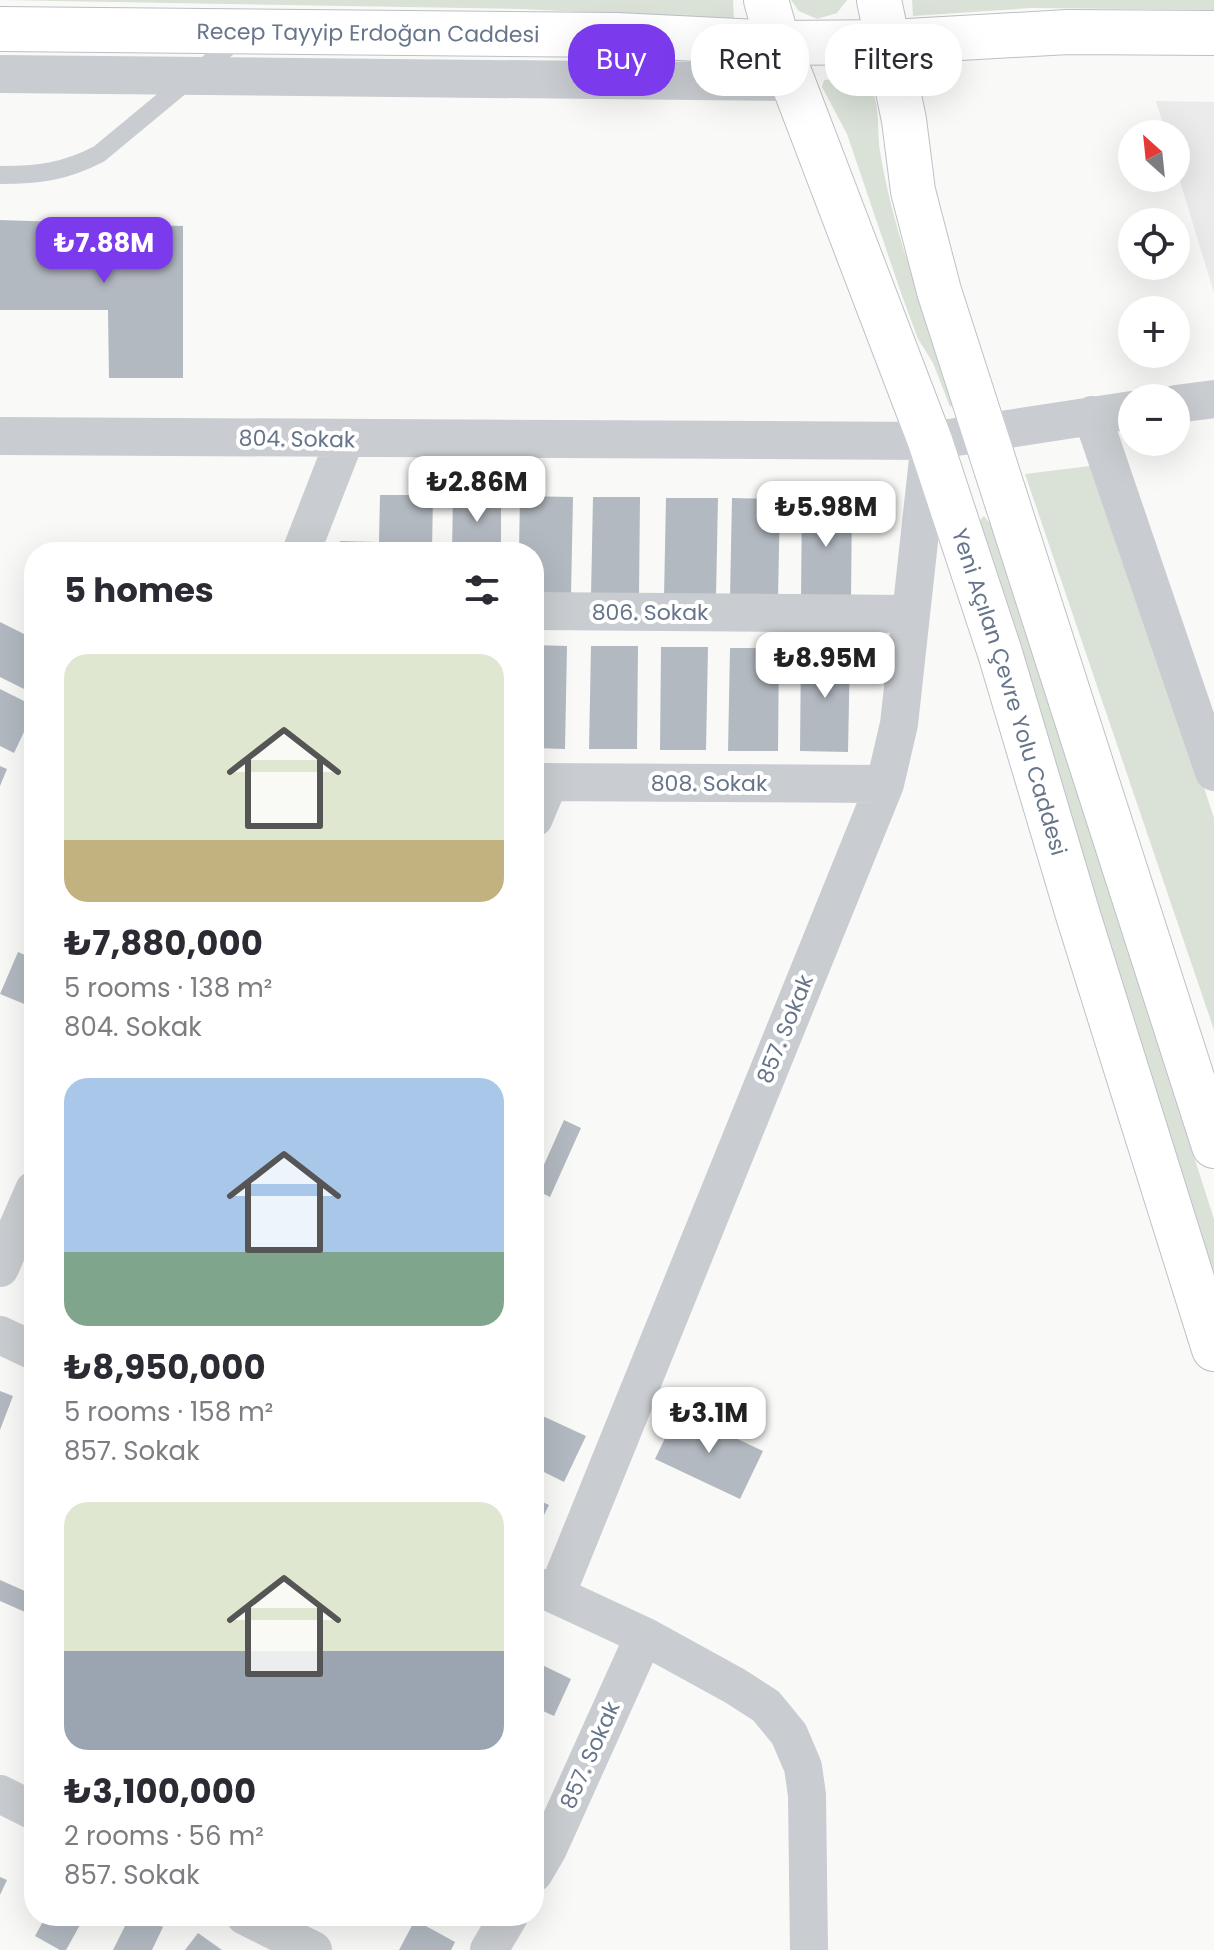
<!DOCTYPE html>
<html lang="en">
<head>
<meta charset="utf-8">
<style>
  body { margin:0; font-family:Poppins,sans-serif; background:#f2f2f3; color:#2b2b33; height:100vh; display:flex; flex-direction:column; font-size:30px; white-space:nowrap }
  * { box-sizing:border-box; margin:0 }
  p { font-size:26px; color:#7c7c81 }
  .icon { flex:none; width:44px; height:44px; fill:none; stroke:currentColor; stroke-width:2; stroke-linecap:round; stroke-linejoin:round }
  .map { position:relative; flex:1; overflow:hidden }
  .side { position:absolute; left:24px; top:542px; width:520px; height:1384px; display:flex; flex-direction:column; background:#fff; border-radius:32px; box-shadow:0 8px 32px #0002 }
  .side>* { flex:none }
  .banner { position:absolute; left:568px; top:24px; width:526px; height:72px; display:flex; gap:16px }
  .needle { width:52px; rotate:333deg }
  .buttons { position:absolute; left:1118px; top:120px; display:grid; gap:16px }
  .buttons a { display:grid; place-items:center; width:72px; height:72px; border-radius:50%; background:#fff; box-shadow:0 8px 32px #0002; font-size:40px }
  .price { position:absolute; translate:-50% -68px; padding:0 18px; border-radius:16px; background:#fff; color:#222; font-size:26px; line-height:52px; filter:drop-shadow(0 2px 4px #0008) }
  .price::after { content:''; position:absolute; left:50%; top:48px; width:24px; height:18px; margin-left:-12px; background:inherit; clip-path:polygon(0 0,100% 0,50% 100%) }
  .price.active { background:#7c3aed; color:#fff }
  ul { padding:0; list-style:none }
  li { display:grid; align-content:center; gap:16px; height:424px; padding:0 40px }
  li span { display:grid; place-items:center; height:248px; border-radius:24px; color:#555 }
  li>.icon { margin-inline-start:auto }
  span .icon { width:144px; height:144px; fill:#fffc; stroke-width:1 }
  li b { font-size:34px }
  h2 { display:flex; justify-content:space-between; align-items:center; height:96px; padding:0 40px; font-size:34px }
  .chip { padding:0 28px; border-radius:32px; background:#fff; box-shadow:0 8px 32px #0002; font-size:28px; line-height:72px }
  .chip.active { background:#7c3aed; color:#fff }
  .map>svg:first-child { display:block }
</style>
</head>
<body>
<div class="map">
<svg width="1214" height="1950" viewBox="0 0 1214 1950">
  <rect width="100%" height="100%" fill="#f9faf7"/>
  <path fill="#eaebea" d="M 1156,101 L 1214,102 L 1214,293 L 1176,168 L 1176,134 L 1166,134 Z"/>
  <path fill="#dae2d8" d="M 0,0 L 733,0 L 734,19 L 519,9 Z
    M 791,0 L 847,0 L 837,13 L 817,19 L 799,11 Z
    M 912,0 L 1214,0 L 1214,10 L 1032,8 L 913,16 Z
    M 847,78 C 856,78 863,78 869,86 C 881,101 877,133 880,151 C 894,238 929,321 958,403 L 950,407 L 933,363 L 918,339 L 901,293 L 847,134 L 822,87 L 824,80 Z
    M 1098,465 L 1214,818 L 1214,1030 L 1025,474 Z
    M 984,516 L 992,526 L 1214,1219 L 1214,1274 L 980,533 L 981,519 Z"/>
  <path fill="#b2b9c0" d="M 0,220 L 183,226 L 183,378 L 109,378 L 108,310 L 0,310 Z
    M 380,495 L 433,495 L 432,552 L 339,552 L 340,541 L 379,542 Z
    M 453,495 L 501,496 L 501,552 L 452,552 Z
    M 520,496 L 573,497 L 571,596 L 534,595 L 534,552 L 519,552 Z
    M 593,497 L 640,497 L 639,596 L 591,596 Z
    M 666,498 L 718,498 L 716,597 L 664,597 Z
    M 732,498 L 780,499 L 778,598 L 730,597 Z
    M 802,499 L 852,500 L 851,599 L 801,598 Z
    M 0,622 L 34,639 L 34,694 L 0,677 Z
    M 534,645 L 567,646 L 565,749 L 534,748 Z
    M 591,646 L 638,646 L 637,749 L 589,749 Z
    M 661,647 L 708,647 L 706,750 L 660,750 Z
    M 730,648 L 779,648 L 778,751 L 728,751 Z
    M 801,649 L 850,649 L 848,752 L 800,751 Z
    M 0,689 L 34,706 L 34,711 L 14,753 L 0,746 Z
    M 0,766 L 7,769 L 0,786 Z
    M 18,952 L 34,959 L 34,1008 L 0,994 Z
    M 564,1120 L 581,1128 L 550,1197 L 534,1189 L 534,1187 Z
    M 0,1391 L 13,1396 L 0,1430 Z
    M 678,1411 L 763,1451 L 740,1499 L 655,1459 Z
    M 534,1412 L 586,1436 L 564,1482 L 534,1467 Z
    M 534,1498 L 549,1505 L 534,1535 Z
    M 0,1580 L 34,1595 L 34,1616 L 0,1601 Z
    M 534,1661 L 571,1679 L 554,1716 L 534,1707 Z
    M 0,1877 L 7,1880 L 0,1895 Z
    M 46,1916 L 85,1916 L 66,1950 L 60,1950 L 35,1936 Z
    M 130,1916 L 140,1916 L 163,1927 L 152,1950 L 113,1950 Z
    M 415,1920 L 455,1942 L 451,1950 L 399,1950 Z
    M 198,1933 L 222,1950 L 185,1950 Z"/>
  <g fill="none" stroke-linecap="round" stroke-linejoin="round">
    <g stroke="#bec1c7" stroke-width="46">
      <g id="secondary">
        <path id="s1" d="M 766,0 L 778,43 L 930,441 L 1000,653 L 1078,915 L 1214,1349"/>
        <path d="M 879,0 L 904,120 L 913,191 L 939,291 L 1214,1146"/>
      </g>
    </g>
    <g stroke="#bcbfc4" stroke-width="46">
      <g id="primary">
        <path id="s2" d="M 0,29 L 617,35 L 778,43 L 890,42 L 1068,32 L 1214,33"/>
      </g>
    </g>
    <path stroke="#c9ccd0" stroke-width="18" d="M 0,175 C 39,175 64,172 99,154 L 239,38"/>
    <path stroke="#c9ccd0" stroke-width="38" d="M 0,74 L 794,82
      M 1176,404 L 1214,399
      M 1092,415 L 1214,772
      M 0,436 L 930,441 L 1132,410
      M 301,552 L 345,439
      M 534,611 L 909,614
      M 534,782 L 885,784
      M 534,818 L 549,782
      M 0,1268 L 34,1190
      M 0,1335 L 34,1351
      M 534,1585 L 644,1636 L 735,1686 L 766,1706 L 789,1734 L 803,1767 L 807,1795 L 809,1950
      M 556,1595 L 885,784 L 899,724 L 930,441
      M 0,1794 L 34,1811
      M 534,1873 L 548,1849 L 644,1636
      M 245,1916 L 313,1950
      M 489,1950 L 509,1916"/>
    <use href="#secondary" stroke="#fff" stroke-width="44"/>
    <use href="#primary" stroke="#fff" stroke-width="44"/>
  </g>
  <g text-anchor="middle" dominant-baseline="central" stroke-width="8" stroke-linejoin="round" paint-order="stroke">
    <g font-size="22" fill="#67758a" stroke="#fff">
      <text stroke="none"><textPath href="#s2" startOffset="368">Recep Tayyip Erdoğan Caddesi</textPath></text>
      <text transform="translate(297 439) rotate(1)">804. Sokak</text>
      <text x="650" y="612">806. Sokak</text>
      <text stroke="none"><textPath href="#s1" startOffset="734">Yeni Açılan Çevre Yolu Caddesi</textPath></text>
      <text x="709" y="783">808. Sokak</text>
      <text transform="translate(785 1029) rotate(-68)">857. Sokak</text>
      <text transform="translate(590 1755) rotate(-66)">857. Sokak</text>
    </g>
  </g>
</svg>
<div class="buttons">
<a><svg class="needle" viewBox="-14 -14 28 28"><path d="M0-13l5 13h-10z" fill="#e53935"/><path d="M0 13l5-13h-10z" fill="#7c7c81"/></svg></a>
<a><svg class="icon" aria-label="locate" viewBox="0 0 24 24"><circle cx="12" cy="12" r="6"/><path d="M12 2v4M12 18v4M2 12h4M18 12h4"/></svg></a>
<a>+</a>
<a>−</a>
</div>
<b class="price active" style="left:104px;top:285px">₺7.88M</b>
<b class="price" style="left:477px;top:524px">₺2.86M</b>
<b class="price" style="left:826px;top:549px">₺5.98M</b>
<b class="price" style="left:825px;top:700px">₺8.95M</b>
<b class="price" style="left:709px;top:1455px">₺3.1M</b>
<div class="banner">
<a class="chip active">Buy</a>
<a class="chip">Rent</a>
<a class="chip">Filters</a>
</div>
<section class="side">
<h2>5 homes<svg class="icon" aria-label="filters" viewBox="0 0 24 24"><path d="M4 7h16M4 17h16"/><circle cx="9" cy="7" r="2"/><circle cx="15" cy="17" r="2"/></svg></h2>
<ul>
<li><span style="background:linear-gradient(#dfe7d0 75%,#c2b280 0)"><svg class="icon" aria-label="home" viewBox="0 0 24 24"><path d="M3 11l9-7 9 7M6 9v11h12V9"/></svg></span><div><b>₺7,880,000</b><p>5 rooms · 138 m²</p><p>804. Sokak</p></div></li>
<li><span style="background:linear-gradient(#a9c7e8 70%,#7fa58c 0)"><svg class="icon" aria-label="home" viewBox="0 0 24 24"><path d="M3 11l9-7 9 7M6 9v11h12V9"/></svg></span><div><b>₺8,950,000</b><p>5 rooms · 158 m²</p><p>857. Sokak</p></div></li>
<li><span style="background:linear-gradient(#dfe7d0 60%,#9aa5b1 0)"><svg class="icon" aria-label="home" viewBox="0 0 24 24"><path d="M3 11l9-7 9 7M6 9v11h12V9"/></svg></span><div><b>₺3,100,000</b><p>2 rooms · 56 m²</p><p>857. Sokak</p></div></li>
</ul>
</section>
</div>
</body>
</html>
